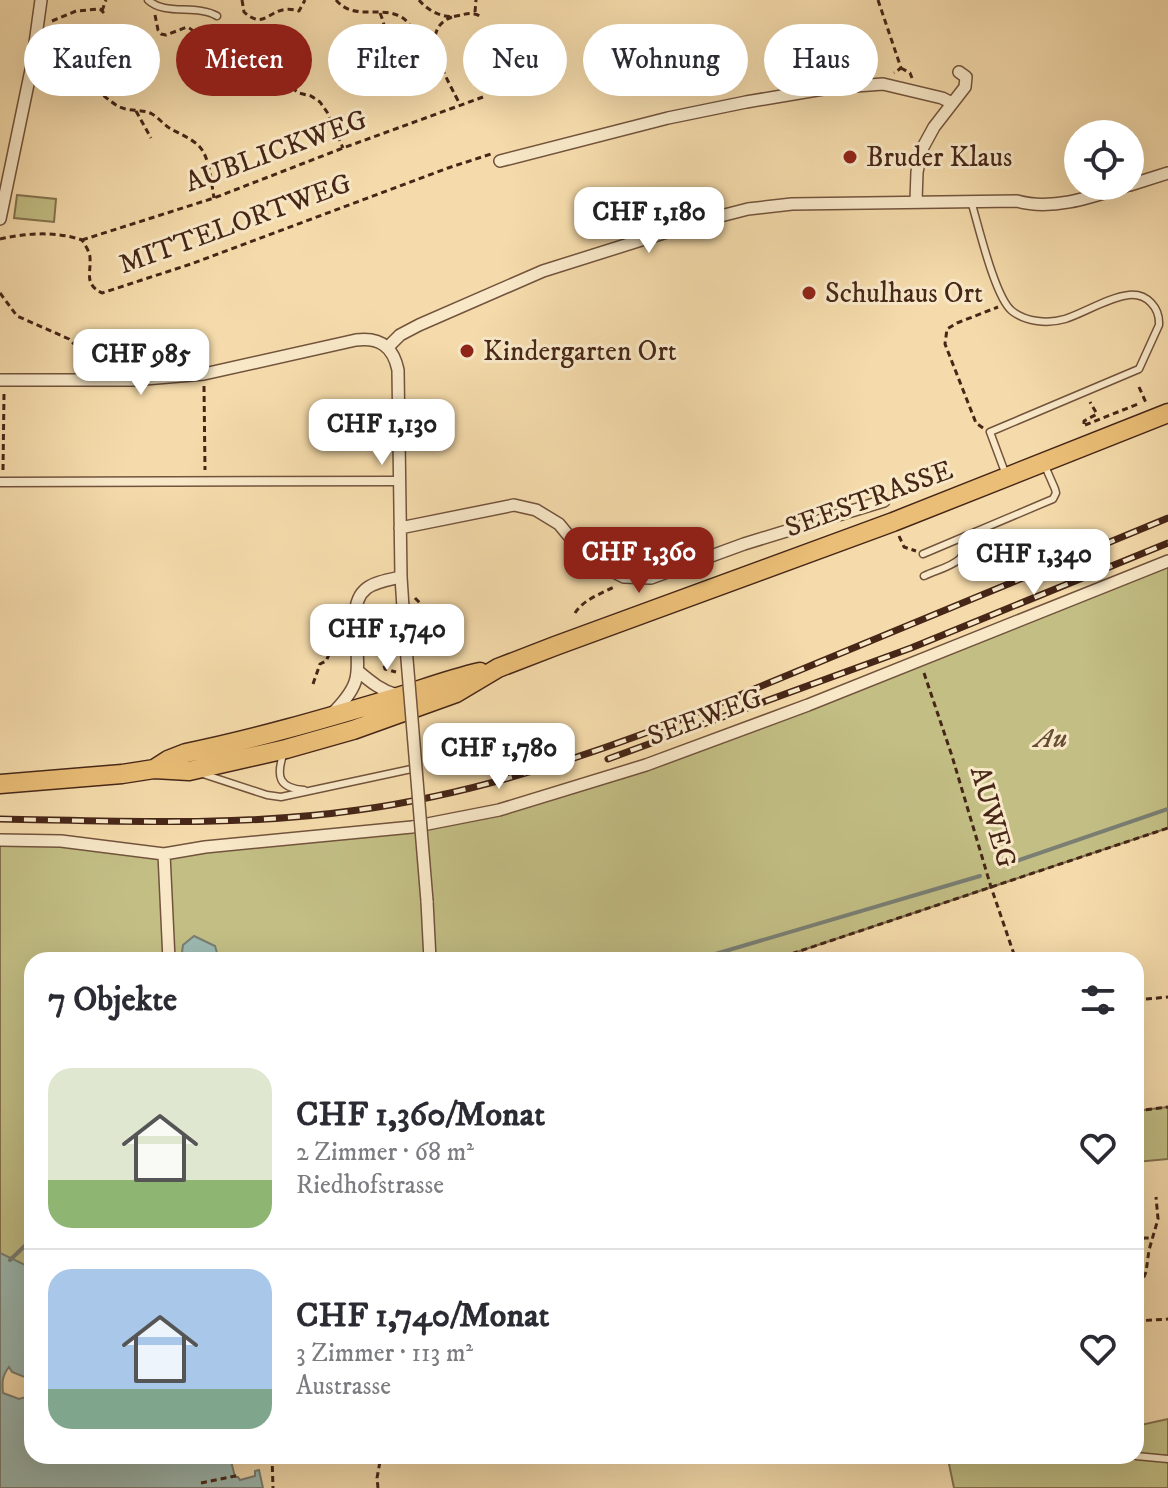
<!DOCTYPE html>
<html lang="de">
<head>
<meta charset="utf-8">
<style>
  body { margin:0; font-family:"IM FELL DW Pica",serif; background:#f2f2f3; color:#2b2b33; height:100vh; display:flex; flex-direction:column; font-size:30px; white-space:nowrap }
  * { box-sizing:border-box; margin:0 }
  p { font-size:26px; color:#7c7c81 }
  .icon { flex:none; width:44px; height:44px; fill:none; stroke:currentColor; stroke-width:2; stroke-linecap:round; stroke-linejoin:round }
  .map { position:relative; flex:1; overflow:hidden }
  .sheet { position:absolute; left:24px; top:952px; width:1120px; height:512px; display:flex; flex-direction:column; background:#fff; border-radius:24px; box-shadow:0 8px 32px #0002 }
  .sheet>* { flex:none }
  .hud { position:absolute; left:24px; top:24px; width:1120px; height:72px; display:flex; gap:16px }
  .fabs { position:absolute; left:1064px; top:120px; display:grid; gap:16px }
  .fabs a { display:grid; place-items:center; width:80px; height:80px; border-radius:50%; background:#fff; box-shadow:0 8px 32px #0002; font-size:40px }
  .price { position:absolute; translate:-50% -68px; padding:0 18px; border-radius:16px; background:#fff; color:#222; font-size:26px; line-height:52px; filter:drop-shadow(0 2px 4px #0008) }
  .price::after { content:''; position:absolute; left:50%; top:48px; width:24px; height:18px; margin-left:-12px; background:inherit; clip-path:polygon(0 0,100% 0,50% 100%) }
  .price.current { background:#8f2418; color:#fff }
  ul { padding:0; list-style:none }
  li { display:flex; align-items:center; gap:24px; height:200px; padding:0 24px }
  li+li { border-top:2px solid #e1e1e2 }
  li span { display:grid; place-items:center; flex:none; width:224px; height:160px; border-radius:24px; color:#555 }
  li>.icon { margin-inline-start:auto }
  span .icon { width:96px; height:96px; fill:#fffc; stroke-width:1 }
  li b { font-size:34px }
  h2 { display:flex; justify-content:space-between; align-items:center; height:96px; padding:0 24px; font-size:34px }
  .chip { padding:0 28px; border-radius:36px; background:#fff; box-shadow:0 8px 32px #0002; font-size:28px; line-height:72px }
  .chip.current { background:#8f2418; color:#fff }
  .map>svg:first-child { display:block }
</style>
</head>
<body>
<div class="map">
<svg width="1168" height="1488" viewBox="0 0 1168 1488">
  <rect width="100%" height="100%" fill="#f5dbab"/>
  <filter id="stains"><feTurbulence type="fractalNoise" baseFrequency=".0025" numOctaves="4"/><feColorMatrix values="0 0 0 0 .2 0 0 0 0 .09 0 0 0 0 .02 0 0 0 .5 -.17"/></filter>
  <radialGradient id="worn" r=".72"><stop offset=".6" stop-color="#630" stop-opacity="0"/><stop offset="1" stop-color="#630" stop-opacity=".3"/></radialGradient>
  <path fill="#c2be84" stroke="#84724e" stroke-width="2" d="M 17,195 L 56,199 L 54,222 L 14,218 Z
    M 1168,561 L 1168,828 L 773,960 L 32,960 L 32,1280 L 0,1279 L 0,840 L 139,852 L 412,830 L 646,765 Z
    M 1168,1107 L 1168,1159 L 1136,1162 L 1136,1111 Z
    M 1168,1419 L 1168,1488 L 954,1488 L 949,1464 C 966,1451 981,1456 1000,1460 L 1003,1456 L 1136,1456 L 1136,1426 Z"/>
  <path fill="#9db9b0" stroke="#7a7e73" stroke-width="2" d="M 194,936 L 215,946 L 219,960 L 182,960 L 181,959 L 183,945 Z
    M 0,1253 L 27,1266 L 32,1264 L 32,1376 L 27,1378 L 12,1372 L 9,1367 C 2,1376 2,1382 3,1393 L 19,1399 L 26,1397 L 32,1384 L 32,1456 L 221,1456 L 222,1458 L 230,1457 L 235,1477 L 238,1477 L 240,1480 L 255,1476 L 255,1471 L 259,1470 L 263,1488 L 0,1488 Z"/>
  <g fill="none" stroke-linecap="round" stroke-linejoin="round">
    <path stroke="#7a7e73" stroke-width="4" d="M 999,867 L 1168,809
      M 695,960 L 980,876
      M 10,1260 L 32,1239"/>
    <g stroke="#72533c" stroke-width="9">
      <path id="service" d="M 148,0 C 165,16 196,4 217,16
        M 971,201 C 978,224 995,298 1012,311 C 1026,322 1048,324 1065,319 C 1084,313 1109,297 1129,295 C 1147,293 1160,308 1159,325 L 1139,369 L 990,432 L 1006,475
        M 370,435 L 399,435
        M 923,554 L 1053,499 L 1056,493 L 1055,489 L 1045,466
        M 924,576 C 945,566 971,564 965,536
        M 283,755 C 276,777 279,788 304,790
        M 203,774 L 267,795 L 281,797 L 416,768
        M 1136,1456 L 1168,1459"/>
    </g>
    <g stroke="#72533c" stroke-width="11">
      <path id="pedestrian" d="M 0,482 L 399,481"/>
    </g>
    <g stroke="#72533c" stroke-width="14">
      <path id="minor" d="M 500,161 L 668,118 L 746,102 L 829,88 L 883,84 L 942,98 L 952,103
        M 1130,185 L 1168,173
        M 916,201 L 917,172 L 922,149 L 934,127 L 965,87 L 966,77 L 959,72
        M 0,219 L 32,65 L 41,0
        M 388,347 L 400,335 L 419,325 L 543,271 L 705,220 L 748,209 L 792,204 L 1017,201 C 1052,211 1092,197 1126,186
        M 0,380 L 133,380 L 204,374 L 356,340 C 379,337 393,346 398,370 L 401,577 L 404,623
        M 400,528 L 514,505 L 536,510 L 559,524 L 578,547 L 598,564 L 624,577 L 651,578 L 744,544 L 884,501
        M 355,617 C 356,585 374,583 401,577
        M 359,672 C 371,682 382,691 397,695
        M 331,715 C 358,688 360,678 356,641
        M 0,840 L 61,841 L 164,854 L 205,847 L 412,827 L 499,810 L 646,765 L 808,705 L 1168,561
        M 164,854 L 169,960
        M 427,901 L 430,960"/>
    </g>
    <g stroke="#462617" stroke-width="21">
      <path id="primary" d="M 154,769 L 168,760 L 186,753 C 255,739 323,719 391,699 C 421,690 449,679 480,672
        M 0,784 L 122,774 L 154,769 L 189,771 L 286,749 L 353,730 L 456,693 L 498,668 L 555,646 L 893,522 L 1168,413"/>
    </g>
    <path stroke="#462617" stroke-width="3" stroke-dasharray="6 4" stroke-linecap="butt" d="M 242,0 L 244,12 C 267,33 269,2 299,11 L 305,0
      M 336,0 C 353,20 376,7 397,15 C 413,20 414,40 423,51 C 426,56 434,59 439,62
      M 419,0 C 427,10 443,19 456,16 C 467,14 472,11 482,17
      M 878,0 L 901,68 L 894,73
      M 102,11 L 106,0
      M 475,12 L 476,0
      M 380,13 C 389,34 382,38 386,58
      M 155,15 L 158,30 L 161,34 L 166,35 L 187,27 C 201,33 194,41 188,51
      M 452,17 C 414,31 450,82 460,105
      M 52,21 L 76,11 L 100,9 L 104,13
      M 215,26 L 244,60 L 274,75 L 299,93 L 311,96 L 320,102 L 327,112 L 343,148
      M 43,67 C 79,62 90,88 116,105 C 129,113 141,108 152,114 C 159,118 164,125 171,129 C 180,134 190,138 198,145 C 210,156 211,182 214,198
      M 901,68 L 910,73 L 912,78
      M 262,70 L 261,77 L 267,94
      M 136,111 L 151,138
      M 0,239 C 26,233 56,231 82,240 C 85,245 90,252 90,258 C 91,274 84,284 102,293 L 191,264 L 448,168 L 491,154
      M 82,240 L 214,198 L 343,148 L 483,97
      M 0,293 L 17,316 L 69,339 L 84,354 L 109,366
      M 204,386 L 205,470
      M 1139,387 L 1147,405
      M 1084,424 L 1084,421 L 1097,414 L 1090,402
      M 1085,425 L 1138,404
      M 983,428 L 976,423 L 945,344 L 947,329 L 957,323 L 998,307
      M 3,470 L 4,394
      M 899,536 L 904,547 L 916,551
      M 415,598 L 420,603 L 421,630 L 419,648
      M 575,613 C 583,600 600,594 614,587
      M 368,630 L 376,638 L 385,669 L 396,672
      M 924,673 L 952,756 L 991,887 L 1016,960
      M 313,684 L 320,664 L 326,661 L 340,631 L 345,630
      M 182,957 L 210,955
      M 773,960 L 1168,828
      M 1136,1000 L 1168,997
      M 1136,1111 L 1168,1107
      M 1136,1246 L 1144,1238 L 1152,1238
      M 1136,1296 L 1146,1272 L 1149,1250 L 1158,1219 L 1156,1197
      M 1136,1321 L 1168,1319
      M 272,1456 L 273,1488
      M 201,1483 L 240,1475
      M 378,1488 L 377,1478 L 381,1456"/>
    <use href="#service" stroke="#f8e8c8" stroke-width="6"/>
    <use href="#pedestrian" stroke="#f8e8c8" stroke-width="8"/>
    <use href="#minor" stroke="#f8e8c8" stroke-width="11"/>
    <use href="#primary" stroke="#eabe76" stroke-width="18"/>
    <g stroke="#462617" stroke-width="7">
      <path id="rail" d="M 608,759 L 911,648 L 1168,543
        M 0,819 C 119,821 240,827 358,810 C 466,795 570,762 672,723 L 1168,518"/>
    </g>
    <use href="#rail" stroke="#f8e8c8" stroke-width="4" stroke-dasharray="12" stroke-linecap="butt"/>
    <g stroke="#72533c" stroke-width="14" stroke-linecap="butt">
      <path id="minor-bridge" d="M 355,617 L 356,641
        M 404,623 L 427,901"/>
    </g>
    <use href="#minor-bridge" stroke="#f8e8c8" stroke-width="11"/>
  </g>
  <g fill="#8f2418" stroke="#f8e8c8" stroke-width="3">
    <circle cx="850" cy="157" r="8"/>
    <circle cx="809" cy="293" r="8"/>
    <circle cx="467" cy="351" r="8"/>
  </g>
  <g text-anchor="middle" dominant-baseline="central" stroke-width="6" stroke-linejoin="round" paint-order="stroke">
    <g font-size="28" fill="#462617" stroke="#f8e8c8">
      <text transform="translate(276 151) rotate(-20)">AUBLICKWEG</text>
      <text transform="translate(235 224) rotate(-20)">MITTELORTWEG</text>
      <text transform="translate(869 499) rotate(-20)">SEESTRASSE</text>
      <text transform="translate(705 717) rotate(-20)">SEEWEG</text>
      <text transform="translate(993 817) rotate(74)">AUWEG</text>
    </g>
    <g font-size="28" fill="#462617" stroke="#f8e8c8" text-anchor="start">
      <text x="866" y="157">Bruder Klaus</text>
      <text x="825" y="293">Schulhaus Ort</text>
      <text x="483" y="351">Kindergarten Ort</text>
    </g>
    <g font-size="28" font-style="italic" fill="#654c32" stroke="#f8e8c8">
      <text x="1051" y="738">Au</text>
    </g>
  </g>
  <rect width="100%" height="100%" filter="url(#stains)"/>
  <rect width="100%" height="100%" fill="url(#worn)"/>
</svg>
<div class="fabs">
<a><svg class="icon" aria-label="locate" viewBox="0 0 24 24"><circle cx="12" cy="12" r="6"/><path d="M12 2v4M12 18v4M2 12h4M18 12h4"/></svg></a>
</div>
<b class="price" style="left:649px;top:255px">CHF 1,180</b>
<b class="price" style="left:141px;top:397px">CHF 985</b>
<b class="price" style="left:382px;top:467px">CHF 1,130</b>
<b class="price current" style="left:639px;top:595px">CHF 1,360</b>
<b class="price" style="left:1034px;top:597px">CHF 1,340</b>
<b class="price" style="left:387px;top:672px">CHF 1,740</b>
<b class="price" style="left:499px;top:791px">CHF 1,780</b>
<div class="hud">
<a class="chip">Kaufen</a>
<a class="chip current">Mieten</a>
<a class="chip">Filter</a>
<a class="chip">Neu</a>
<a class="chip">Wohnung</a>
<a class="chip">Haus</a>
</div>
<section class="sheet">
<h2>7 Objekte<svg class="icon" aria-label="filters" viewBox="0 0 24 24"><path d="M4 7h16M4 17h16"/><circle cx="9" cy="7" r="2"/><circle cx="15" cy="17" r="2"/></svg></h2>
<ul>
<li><span style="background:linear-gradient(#dfe7d0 70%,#8fb573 0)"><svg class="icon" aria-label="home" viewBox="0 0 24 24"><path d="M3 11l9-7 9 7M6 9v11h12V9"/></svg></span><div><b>CHF 1,360/Monat</b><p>2 Zimmer · 68 m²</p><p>Riedhofstrasse</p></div><svg class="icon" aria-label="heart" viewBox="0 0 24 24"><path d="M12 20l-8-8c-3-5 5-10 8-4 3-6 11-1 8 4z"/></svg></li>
<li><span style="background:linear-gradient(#a9c7e8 75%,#7fa58c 0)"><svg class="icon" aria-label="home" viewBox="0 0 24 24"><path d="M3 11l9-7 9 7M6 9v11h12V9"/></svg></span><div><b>CHF 1,740/Monat</b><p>3 Zimmer · 113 m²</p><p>Austrasse</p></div><svg class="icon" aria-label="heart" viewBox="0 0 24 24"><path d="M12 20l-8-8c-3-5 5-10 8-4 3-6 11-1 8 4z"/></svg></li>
</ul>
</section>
</div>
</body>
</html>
